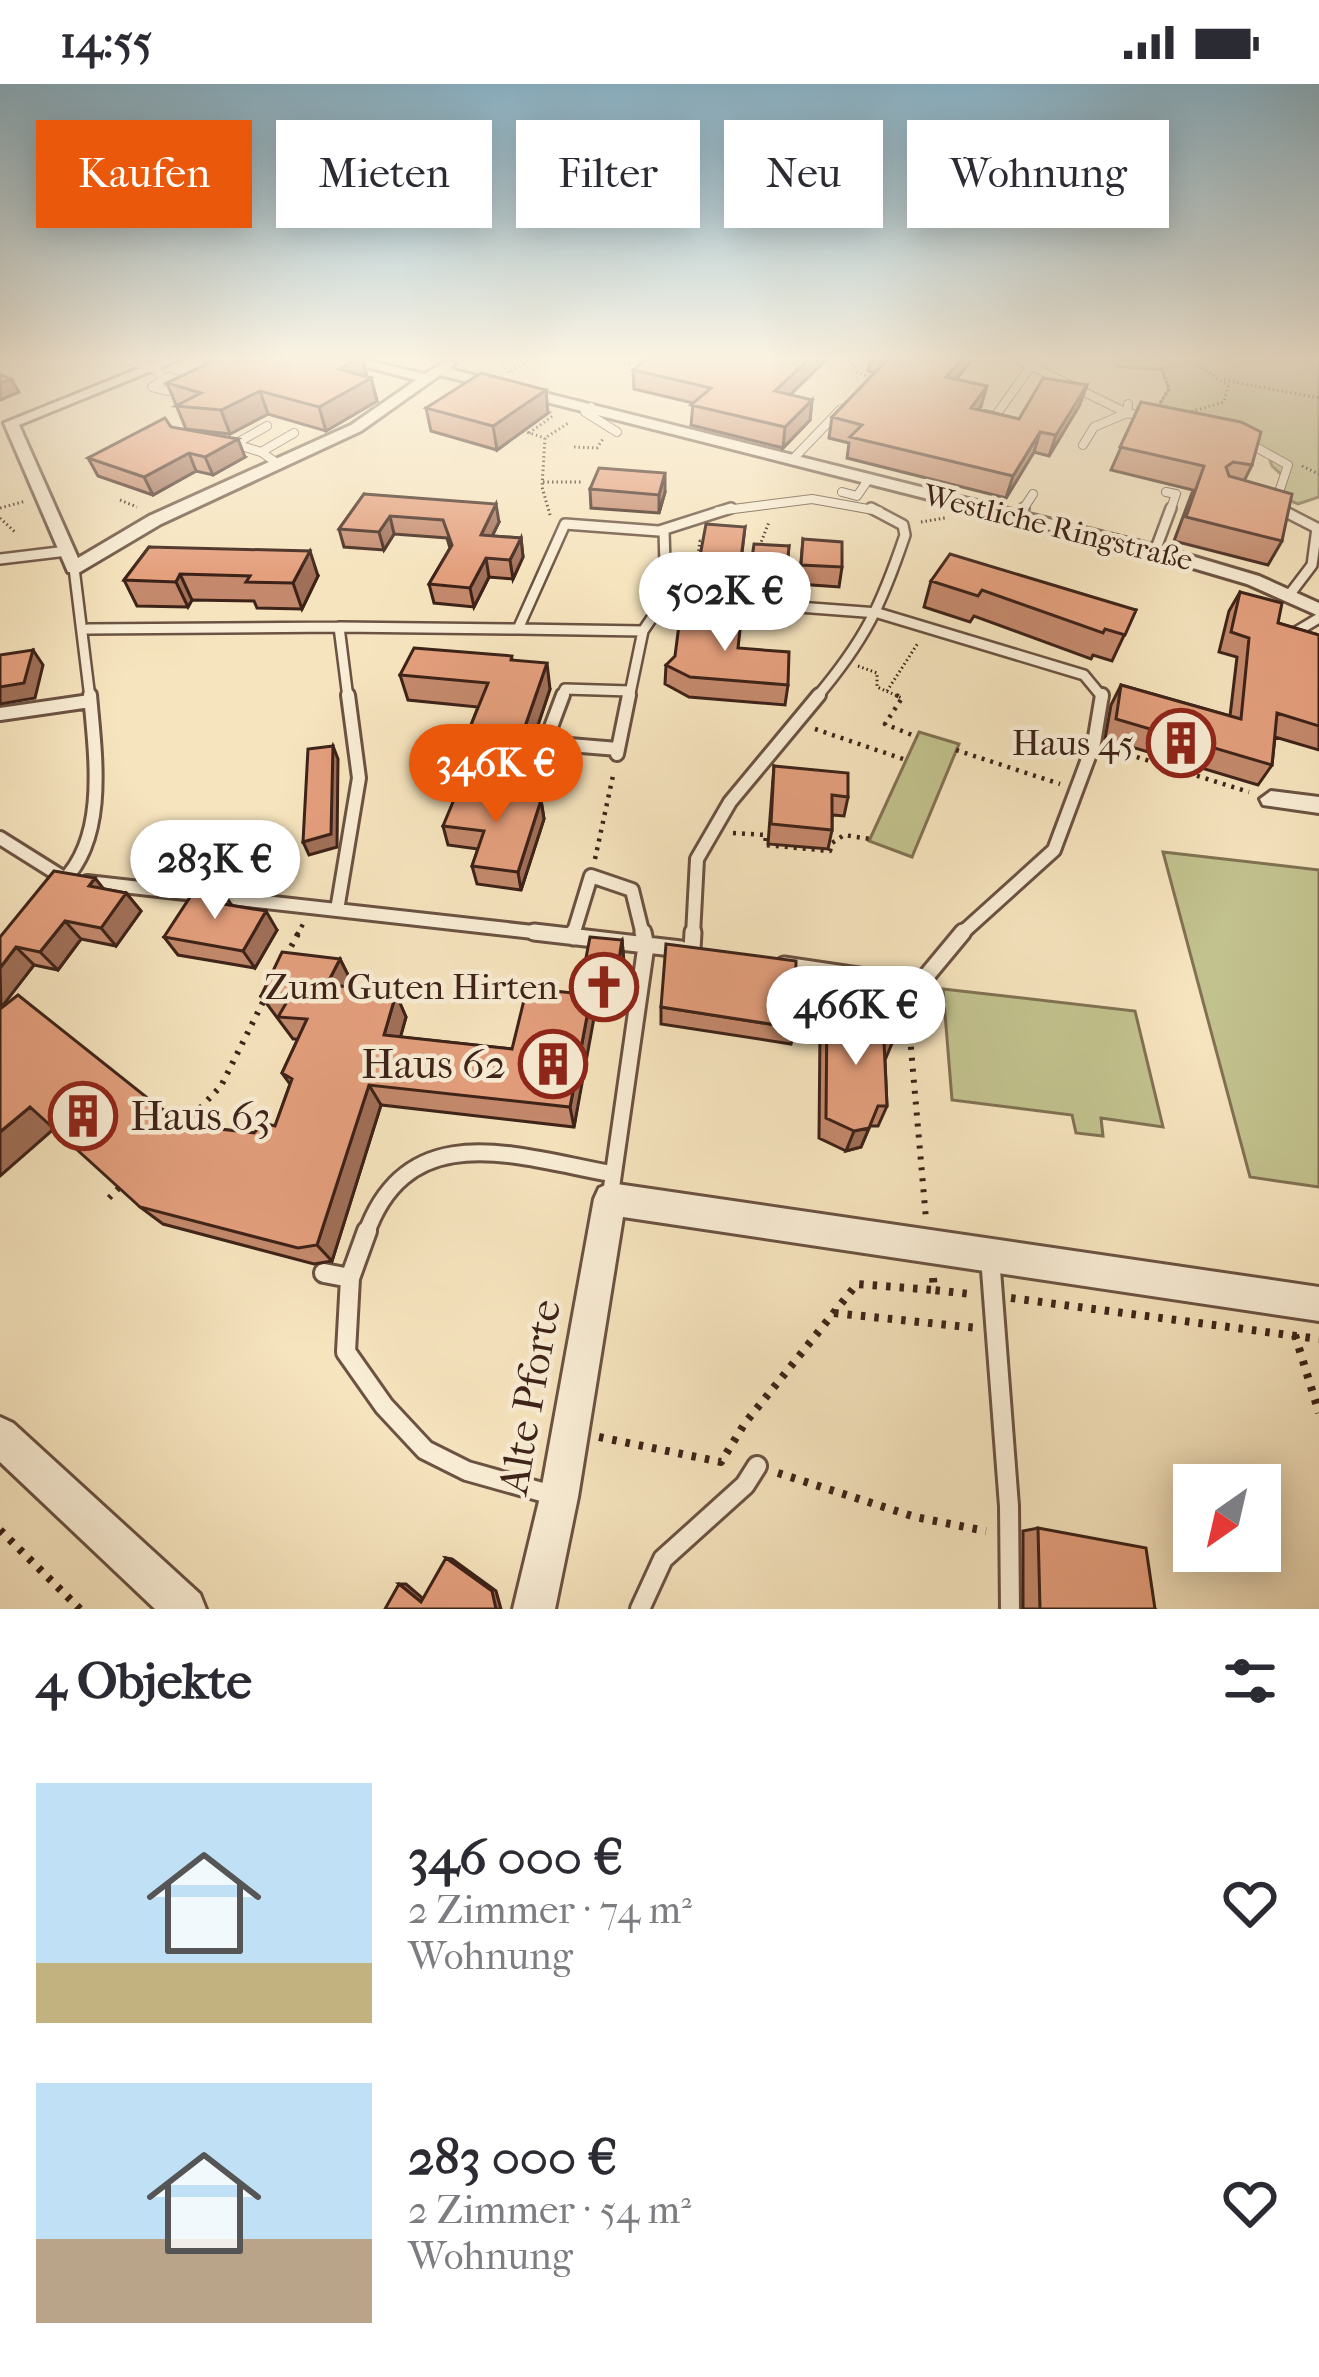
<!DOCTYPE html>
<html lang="de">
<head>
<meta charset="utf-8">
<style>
  body { margin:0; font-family:"IM FELL French Canon",serif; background:#f7f7f7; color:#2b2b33; height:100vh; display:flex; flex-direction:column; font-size:45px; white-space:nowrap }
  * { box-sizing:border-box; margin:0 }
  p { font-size:39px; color:#7c7c81 }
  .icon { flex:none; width:66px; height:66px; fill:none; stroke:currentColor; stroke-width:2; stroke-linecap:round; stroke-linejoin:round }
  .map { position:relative; height:1525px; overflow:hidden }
  .sheet { display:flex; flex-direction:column; background:#fff; flex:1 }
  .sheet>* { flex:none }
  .guide { position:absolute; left:36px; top:36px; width:1248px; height:108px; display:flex; gap:24px }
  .needle { width:78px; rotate:214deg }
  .tools { position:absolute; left:1173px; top:1380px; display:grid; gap:24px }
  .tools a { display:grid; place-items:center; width:108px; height:108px; border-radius:0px; background:#fff; box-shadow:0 6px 30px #0003; font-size:60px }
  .price { position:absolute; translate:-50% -102px; padding:0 27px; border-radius:42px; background:#fff; color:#222; font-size:39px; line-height:78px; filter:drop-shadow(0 3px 6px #0008) }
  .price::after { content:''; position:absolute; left:50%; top:72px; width:36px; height:27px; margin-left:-18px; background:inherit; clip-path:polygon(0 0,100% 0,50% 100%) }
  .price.on { background:#ea580c; color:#fff }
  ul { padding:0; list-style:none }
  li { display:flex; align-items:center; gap:36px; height:300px; padding:0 36px }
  li span { display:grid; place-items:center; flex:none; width:336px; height:240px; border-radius:0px; color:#555 }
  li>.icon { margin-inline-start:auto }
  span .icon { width:144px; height:144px; fill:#fffc; stroke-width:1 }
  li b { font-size:51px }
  h2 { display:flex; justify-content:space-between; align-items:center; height:144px; padding:0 36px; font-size:51px }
  .chip { padding:0 42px; border-radius:0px; background:#fff; box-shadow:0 6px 30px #0003; font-size:42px; line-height:108px }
  .chip.on { background:#ea580c; color:#fff }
  .status { display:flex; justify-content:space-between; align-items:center; height:84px; padding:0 60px; background:#fff; direction:ltr }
  .status svg { height:33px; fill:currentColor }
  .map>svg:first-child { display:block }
</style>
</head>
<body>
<div class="status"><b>14:55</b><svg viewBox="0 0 49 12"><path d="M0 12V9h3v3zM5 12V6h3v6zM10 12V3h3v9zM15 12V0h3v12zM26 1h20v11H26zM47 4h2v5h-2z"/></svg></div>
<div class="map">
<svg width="1319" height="1525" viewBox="0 0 1319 1525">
  <rect width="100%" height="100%" fill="#f6e4be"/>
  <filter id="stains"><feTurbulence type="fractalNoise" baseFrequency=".00167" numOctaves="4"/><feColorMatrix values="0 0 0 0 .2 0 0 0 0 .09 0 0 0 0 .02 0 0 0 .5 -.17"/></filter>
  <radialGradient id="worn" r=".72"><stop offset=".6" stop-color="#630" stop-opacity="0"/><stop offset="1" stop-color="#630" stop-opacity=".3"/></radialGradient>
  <path fill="#c2c28e" stroke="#807253" stroke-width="3" d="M 1110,276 L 1319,276 L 1319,413 L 1298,420 L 1278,412 L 1285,394 L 1272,382 L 1266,365 L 1152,333 L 1169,305 L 1162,286 L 1118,282 Z
    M 919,648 L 959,660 L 912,773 L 869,757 Z
    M 1163,768 L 1319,786 L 1319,1103 L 1250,1093 Z
    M 943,905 L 1135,927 L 1163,1043 L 1101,1034 L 1103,1052 L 1076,1049 L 1072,1031 L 952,1016 Z"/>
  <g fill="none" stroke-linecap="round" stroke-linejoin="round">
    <g stroke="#6b5242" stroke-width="10">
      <path id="lane-far4" d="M 128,276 L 155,285 L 163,294
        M 1019,276 L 1127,329 L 1148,333
        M 169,293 L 188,298 L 168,307 L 152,303 Z
        M 591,323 L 585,328 L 617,348
        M 996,331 L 1031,282
        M 1243,356 L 1288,381 L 1275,420
        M 229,358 L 261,368 L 277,379
        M 237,359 L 267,342
        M 1083,361 L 1094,343 L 1127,329 L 1128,320
        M 261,368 L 294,349
        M 792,376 L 841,325
        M 842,408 L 857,412 L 868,396
        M 1166,408 L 1176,410 L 1170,427
        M 1275,422 L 1284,427
        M 718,427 L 812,415 L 879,427
        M 1022,427 L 1033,410"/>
    </g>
    <g stroke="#6b5242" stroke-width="14">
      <path id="lane-far3" d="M 1278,424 L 1317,444 L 1312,481 L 1290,510
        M 1018,433 L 1024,424
        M 1155,467 L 1171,424
        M 0,475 L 67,467
        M 74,484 L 90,614
        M 666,513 L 878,529 L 1084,591 L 1103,614
        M 88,545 L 339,543
        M 643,547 L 518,545 L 565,440 L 659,447 L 731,424
        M 1289,552 L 1319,534
        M 348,614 L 339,543 L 518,545
        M 561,614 L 565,605 L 630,607
        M 629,614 L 643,547 L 666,513 L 664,447
        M 816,614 C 865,556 881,522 905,451 L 903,441 L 871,424"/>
    </g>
    <g stroke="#6b5242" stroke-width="18">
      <path id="lane-far2" d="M 563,611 L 545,659 L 618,665
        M 0,630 L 90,617
        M 617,670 L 629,611
        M 0,754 L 67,796
        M 63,797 C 108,752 95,670 90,611
        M 87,798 L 560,851
        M 337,826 L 359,694 L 348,611
        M 573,851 L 591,792 L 632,806 L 643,851
        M 693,851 L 697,775 L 730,718 L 819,611
        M 960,851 L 1054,766 L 1094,659 L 1102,611"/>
    </g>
    <g stroke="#6b5242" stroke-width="21">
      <path id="lane-far1" d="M 534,848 L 681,865
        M 573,853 L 574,848
        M 692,866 L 693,848
        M 784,881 L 919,901 L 963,848
        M 610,1114 L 646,862 L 643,848
        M 366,1150 C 408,1031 519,1073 613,1090"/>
    </g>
    <g stroke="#6b5242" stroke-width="24">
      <path id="lane" d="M 990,1173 L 1009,1422 L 1010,1525
        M 324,1189 L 350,1194 L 367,1147
        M 350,1194 L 346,1268 L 384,1322 L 425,1366 L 467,1387 L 556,1412
        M 640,1525 L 663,1475 L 745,1401 L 757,1382"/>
    </g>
    <g stroke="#6b5242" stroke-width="6">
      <path id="street" d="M 160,276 L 178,276 L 19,341 L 78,474 L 149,432 L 351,341 L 416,296 L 341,276 L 364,276 L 425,290 L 448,276 L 455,280 L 449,285 L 1161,463 L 1259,492 L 1319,519 L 1319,532 L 1247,500 L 1149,471 L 440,291 L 361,347 L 161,440 L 80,488 L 68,488 L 4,339 Z
        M 1271,707 L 1319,713 L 1319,729 L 1263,721 L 1260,715 Z
        M 610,1099 L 1319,1203 L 1319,1237 L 623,1133 L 578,1413 L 555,1525 L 513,1525 L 540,1413 L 594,1115 L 599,1104 Z
        M 0,1333 L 13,1339 L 200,1510 L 206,1525 L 155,1525 L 0,1378 Z"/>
    </g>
    <path stroke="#3d2218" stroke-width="3" stroke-dasharray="1.5 3" stroke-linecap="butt" d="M 501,276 L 510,290
      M 611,276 L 627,280 L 648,276
      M 849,276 L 857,288 L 872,294
      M 511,287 L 529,276
      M 1224,296 L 1319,314
      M 1158,322 L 1169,305 L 1162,285 L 1197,276
      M 1187,329 L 1224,318 L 1228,302 L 1195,278
      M 523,347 L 545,354
      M 529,349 L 554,331
      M 574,363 L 597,364 L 603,355
      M 1302,382 L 1319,390
      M 543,398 L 581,398
      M 120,416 L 137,423
      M 0,424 L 26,417
      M 550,431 L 542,403 L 545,354 L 570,338
      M 0,434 L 16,449
      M 921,438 L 945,434
      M 705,457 L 700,457 L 695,493 L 718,500
      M 758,466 L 769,438
      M 858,582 L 877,589 L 877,603 L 902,614
      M 887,607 L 918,559"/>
    <path stroke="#3d2218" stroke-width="4.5" stroke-dasharray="3 6" stroke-linecap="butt" d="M 896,611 L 902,614 L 885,640 L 917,653
      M 815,645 L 906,676
      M 1111,665 L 1249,708
      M 956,666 L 1060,700
      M 733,749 L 766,751 L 765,761 L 830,767 L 832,759 L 844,751 L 870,755
      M 595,775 L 614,687
      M 297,851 L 303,840"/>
    <path stroke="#3d2218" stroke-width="6" stroke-dasharray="3 8" stroke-linecap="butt" d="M 286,872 L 299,848
      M 798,904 L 798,941 L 828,944
      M 907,919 L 926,1135
      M 886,952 L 911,955
      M 185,1040 L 221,1002 L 265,914
      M 109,1114 L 121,1102"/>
    <path stroke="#3d2218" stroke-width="8" stroke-dasharray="4.5 9" stroke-linecap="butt" d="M 933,1194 L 934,1206 L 970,1210
      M 1011,1214 L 1319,1255
      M 834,1229 L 977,1244
      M 1295,1251 L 1319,1329
      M 599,1353 L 721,1378 L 745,1339 L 857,1200 L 934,1206
      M 778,1389 L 915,1433 L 986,1447
      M 0,1446 L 80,1525"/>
    <use href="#lane-far4" stroke="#f9edd5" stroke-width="8"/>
    <use href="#lane-far3" stroke="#f9edd5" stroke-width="9"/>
    <use href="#lane-far2" stroke="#f9edd5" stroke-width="12"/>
    <use href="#lane-far1" stroke="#f9edd5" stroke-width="15"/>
    <use href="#lane" stroke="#f9edd5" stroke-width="18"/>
    <use href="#street" fill="#f9edd5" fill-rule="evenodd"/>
  </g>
  <path fill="#c4896c" stroke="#3d2218" stroke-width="3" d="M 204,276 L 363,276 L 367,293 L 371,294 L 377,317 L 326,347 L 268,330 L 230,350 L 186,345 L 167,299 L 206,281 Z
    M 646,276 L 826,276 L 790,311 L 812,316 L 810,336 L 783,364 L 691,341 L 693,319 L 634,305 L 633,286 Z
    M 870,276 L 972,276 L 956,295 L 981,322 L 979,325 L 1019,335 L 1087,301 L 1079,322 L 1049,372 L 1034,368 L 1006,414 L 847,374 L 849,359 L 829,354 L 832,333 L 875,289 L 868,287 Z
    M 1141,318 L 1252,381 L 1244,397 L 1282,457 L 1268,481 L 1174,457 L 1193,406 L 1111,386 Z
    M 426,324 L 548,329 L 497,366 L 431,347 Z
    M 171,343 L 245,373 L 213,391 L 196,387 L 153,411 L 98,392 L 88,374 Z
    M 590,405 L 665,408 L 659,429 L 591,424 Z
    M 364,410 L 499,438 L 492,452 L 521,454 L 523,473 L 513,495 L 489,493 L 474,523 L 434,519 L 429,500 L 450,464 L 447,454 L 394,450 L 384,466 L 344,463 L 339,445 Z
    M 745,443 L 739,494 L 699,491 L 700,472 Z
    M 803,455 L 842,483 L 839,503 L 799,500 Z
    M 789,462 L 785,503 L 749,500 L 751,481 Z
    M 149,463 L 318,492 L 302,525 L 257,524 L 254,517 L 192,516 L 188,523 L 137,522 L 124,496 Z
    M 931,497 L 1136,526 L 1112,577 L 1093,571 L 1091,575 L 974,532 L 970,538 L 924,523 Z
    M 1240,508 L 1278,539 L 1319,551 L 1319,666 L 1275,653 L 1272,681 L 1258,701 L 1105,655 L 1111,621 L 1121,601 L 1230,632 L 1237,573 L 1219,568 L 1229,527 Z
    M 739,564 L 788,601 L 785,621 L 689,613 L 665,600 L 666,581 Z
    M 513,576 L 550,605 L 526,677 L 475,672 L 469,646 L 478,623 L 408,616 L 400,591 Z
    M 774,682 L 848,713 L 844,732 L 832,731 L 832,746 L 828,765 L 768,760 Z
    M 541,716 L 544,735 L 521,806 L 477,800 L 472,782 L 478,765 L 448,761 L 443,742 Z
    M 104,805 L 126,809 L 141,827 L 116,862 L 81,855 L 58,886 L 34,881 L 0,924 L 0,853 Z
    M 232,821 L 277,846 L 255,884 L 178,871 L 164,853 Z
    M 622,856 L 624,879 L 615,931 L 593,928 L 574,1043 L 381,1021 L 332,1177 L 314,1180 L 163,1140 L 140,1123 L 0,925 L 160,1024 L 193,1042 L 254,1049 L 275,1042 L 290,1000 L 282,989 L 298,955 L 293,955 L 261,912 L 340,875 L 352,899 L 349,903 L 396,910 L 406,933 L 400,953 L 512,965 L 581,910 L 580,905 Z
    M 661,923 L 795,944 L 791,960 L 661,940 Z
    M 827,925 L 893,957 L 885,976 L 887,1022 L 878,1042 L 870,1042 L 861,1063 L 846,1067 L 819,1054 L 820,947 Z
    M 1038,1444 L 1155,1525 L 1023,1525 L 1023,1447 Z"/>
  <path fill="#a06f58" stroke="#3d2218" stroke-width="3" d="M 356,276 L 363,276 L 367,295 L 339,285 Z
    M 808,276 L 826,276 L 773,327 L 775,307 Z
    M 961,276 L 972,276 L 942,313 L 946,293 Z
    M 371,294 L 377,317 L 326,347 L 319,323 Z
    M 11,295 L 19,308 L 0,316 L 0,299 Z
    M 1087,301 L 1079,322 L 1049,372 L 1056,351 Z
    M 987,302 L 981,322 L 965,344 L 971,324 Z
    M 546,306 L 548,329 L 497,366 L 493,342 Z
    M 260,307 L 268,330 L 230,350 L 221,326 Z
    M 812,316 L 810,336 L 783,364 L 785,343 Z
    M 1040,348 L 1034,368 L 1006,414 L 1013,392 Z
    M 238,355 L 245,373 L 213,391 L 205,373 Z
    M 189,369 L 196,387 L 153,411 L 144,393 Z
    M 665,389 L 665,408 L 659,429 L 659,411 Z
    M 496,420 L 499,438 L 484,469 L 481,451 Z
    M 390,432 L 394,450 L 384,466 L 379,448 Z
    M 521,454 L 523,473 L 513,495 L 510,476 Z
    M 310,467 L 318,492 L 302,525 L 293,499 Z
    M 486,474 L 489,493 L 474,523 L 470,504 Z
    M 180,490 L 192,516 L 188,523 L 176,498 Z
    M 33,566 L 43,581 L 35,614 L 0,620 L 0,603 Z
    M 547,579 L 550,605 L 526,677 L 522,651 Z
    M 333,662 L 338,675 L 337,763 L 309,771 L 303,758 Z
    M 541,716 L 544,735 L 521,806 L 518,788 Z
    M 95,794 L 110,813 L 89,802 Z
    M 126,809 L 141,827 L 116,862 L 101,844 Z
    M 224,809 L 235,827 L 217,819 Z
    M 266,827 L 277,846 L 255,884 L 243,867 Z
    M 65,837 L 81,855 L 58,886 L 40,868 Z
    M 622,856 L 624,879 L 615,931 L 614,908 Z
    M 16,863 L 34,881 L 1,924 L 0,884 Z
    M 340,875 L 352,899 L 339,923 L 327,900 Z
    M 396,910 L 406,933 L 395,973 L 384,951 Z
    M 591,911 L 594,934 L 574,1043 L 570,1023 Z
    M 369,1001 L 381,1021 L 332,1177 L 317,1161 Z
    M 30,1023 L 56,1043 L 0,1092 L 0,1048 Z
    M 869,1044 L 861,1063 L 846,1067 L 854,1047 Z
    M 446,1474 L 452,1475 L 496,1507 L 501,1525 L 496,1525 Z
    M 399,1500 L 406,1500 L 427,1518 L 421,1518 Z"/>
  <path fill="#e49f7d" stroke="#3d2218" stroke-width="3" d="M 215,276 L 356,276 L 339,285 L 371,294 L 319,323 L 260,307 L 221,326 L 176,322 L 201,309 L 167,299 Z
    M 646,276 L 808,276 L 775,307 L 812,316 L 785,343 L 691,321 L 711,304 L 633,286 Z
    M 887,276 L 961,276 L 946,293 L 987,302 L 971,324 L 1019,335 L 1043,294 L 1087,301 L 1056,351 L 1040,348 L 1013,392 L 850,353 L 862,341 L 832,333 Z
    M 481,289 L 546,306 L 493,342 L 426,324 Z
    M 0,290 L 11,295 L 0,299 Z
    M 1141,318 L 1241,338 L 1261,348 L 1252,381 L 1233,378 L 1226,383 L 1229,392 L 1292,410 L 1282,457 L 1186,433 L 1204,382 L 1120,363 Z
    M 165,334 L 171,343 L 238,355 L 205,373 L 189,369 L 144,393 L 88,374 Z
    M 599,384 L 665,389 L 659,411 L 590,405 Z
    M 364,410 L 496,420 L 481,451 L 521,454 L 510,476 L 486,474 L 470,504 L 429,500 L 452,461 L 443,436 L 390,432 L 379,448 L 339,445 Z
    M 706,440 L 745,443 L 741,475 L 700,472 Z
    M 803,455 L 842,458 L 842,483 L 801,481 Z
    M 754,460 L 789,462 L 787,484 L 751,481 Z
    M 149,463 L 310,467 L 293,499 L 246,498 L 250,492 L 180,490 L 176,498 L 124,496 Z
    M 950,470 L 1136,526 L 1125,551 L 1105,545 L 1103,549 L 982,506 L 978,512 L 931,497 Z
    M 1240,508 L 1282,519 L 1278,539 L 1319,551 L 1319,642 L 1277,629 L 1272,681 L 1116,635 L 1121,601 L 1241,635 L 1249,554 L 1231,548 Z
    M 691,532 L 741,536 L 738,564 L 789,568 L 788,601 L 690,593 L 666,581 L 675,572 L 679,541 L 689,541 Z
    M 414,564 L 512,572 L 511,576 L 547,579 L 522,651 L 469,646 L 488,599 L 400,591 Z
    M 33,566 L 24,599 L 0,603 L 0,571 Z
    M 333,662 L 331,750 L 303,758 L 308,665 Z
    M 774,682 L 848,689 L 848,713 L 832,711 L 832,746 L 771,740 Z
    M 458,706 L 541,716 L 518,788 L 472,782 L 484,747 L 443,742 Z
    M 54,787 L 95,794 L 89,802 L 126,809 L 101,844 L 65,837 L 40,868 L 16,863 L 0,884 L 0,853 Z
    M 196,804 L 224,809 L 217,819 L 266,827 L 243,867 L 164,853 Z
    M 590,853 L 622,856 L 614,908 L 580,905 Z
    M 666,860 L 796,877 L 795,944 L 661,923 Z
    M 282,868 L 340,875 L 327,900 L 396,910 L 384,951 L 512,965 L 527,904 L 591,911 L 570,1023 L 369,1001 L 317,1161 L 298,1164 L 140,1123 L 30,1023 L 0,1048 L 0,925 L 18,911 L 160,1024 L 193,1042 L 254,1049 L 263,1039 L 275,1042 L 292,995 L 282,989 L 307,935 L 278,933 L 288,916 L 261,912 Z
    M 827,925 L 891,935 L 893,957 L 884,958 L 887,1022 L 878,1022 L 869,1044 L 854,1047 L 826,1034 Z
    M 1038,1444 L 1146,1464 L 1155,1525 L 1040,1525 Z
    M 446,1474 L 492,1507 L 496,1525 L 385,1525 L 399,1500 L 421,1518 Z"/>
  <linearGradient id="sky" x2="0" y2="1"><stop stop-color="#8ab8d0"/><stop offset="0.56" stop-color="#fbf3e2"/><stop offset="1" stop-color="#fbf3e2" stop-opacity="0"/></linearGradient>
  <rect width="1319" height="490" fill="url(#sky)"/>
  <defs>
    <g id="building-ring" transform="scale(3.45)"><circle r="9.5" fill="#f9edd5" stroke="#8f2418" stroke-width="1.5"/><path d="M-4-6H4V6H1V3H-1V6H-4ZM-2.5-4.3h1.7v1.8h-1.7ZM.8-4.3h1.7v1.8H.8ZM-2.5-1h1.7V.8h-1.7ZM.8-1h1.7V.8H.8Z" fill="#8f2418"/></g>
    <g id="church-ring" transform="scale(3.45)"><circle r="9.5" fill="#f9edd5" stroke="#8f2418" stroke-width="1.5"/><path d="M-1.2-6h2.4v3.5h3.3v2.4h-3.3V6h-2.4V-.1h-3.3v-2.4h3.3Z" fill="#8f2418"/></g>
  </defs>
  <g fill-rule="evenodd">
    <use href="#building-ring" x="1181" y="659"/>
    <use href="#church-ring" x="604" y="903"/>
    <use href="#building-ring" x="553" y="980"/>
    <use href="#building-ring" x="83" y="1032"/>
  </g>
  <g text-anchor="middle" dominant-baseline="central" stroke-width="9" stroke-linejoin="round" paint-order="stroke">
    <g font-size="30" fill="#3d2218" stroke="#f9edd5">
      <text transform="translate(1058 444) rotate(14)">Westliche Ringstraße</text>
    </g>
    <g font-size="36" fill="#3d2218" stroke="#f9edd5" text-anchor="end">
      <text x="1134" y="659">Haus 45</text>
      <text x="558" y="903">Zum Guten Hirten</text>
    </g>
    <g font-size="42" fill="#3d2218" stroke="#f9edd5" text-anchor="end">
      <text x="506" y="980">Haus 62</text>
      <text x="130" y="1032" text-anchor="start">Haus 63</text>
    </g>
    <g font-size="42" fill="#3d2218" stroke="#f9edd5">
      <text transform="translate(530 1313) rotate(-80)">Alte Pforte</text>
    </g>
  </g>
  <rect width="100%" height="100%" filter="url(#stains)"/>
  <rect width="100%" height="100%" fill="url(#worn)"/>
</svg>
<div class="tools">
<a><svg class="needle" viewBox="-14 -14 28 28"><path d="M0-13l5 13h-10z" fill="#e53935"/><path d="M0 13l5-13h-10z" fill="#7c7c81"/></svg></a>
</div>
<b class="price" style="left:725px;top:570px">502K €</b>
<b class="price on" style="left:496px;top:742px">346K €</b>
<b class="price" style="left:215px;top:838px">283K €</b>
<b class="price" style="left:856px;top:984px">466K €</b>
<div class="guide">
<a class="chip on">Kaufen</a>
<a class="chip">Mieten</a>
<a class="chip">Filter</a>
<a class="chip">Neu</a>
<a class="chip">Wohnung</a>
</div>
</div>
<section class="sheet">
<h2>4 Objekte<svg class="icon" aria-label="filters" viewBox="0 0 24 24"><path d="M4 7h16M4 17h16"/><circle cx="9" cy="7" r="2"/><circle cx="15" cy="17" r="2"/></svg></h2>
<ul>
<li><span style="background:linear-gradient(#bfe0f5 75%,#c2b280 0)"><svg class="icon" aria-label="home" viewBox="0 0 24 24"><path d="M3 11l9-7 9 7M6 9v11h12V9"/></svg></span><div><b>346 000 €</b><p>2 Zimmer · 74 m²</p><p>Wohnung</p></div><svg class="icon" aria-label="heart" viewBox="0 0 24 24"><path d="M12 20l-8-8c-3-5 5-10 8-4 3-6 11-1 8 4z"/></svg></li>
<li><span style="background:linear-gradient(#bfe0f5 65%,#b9a48a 0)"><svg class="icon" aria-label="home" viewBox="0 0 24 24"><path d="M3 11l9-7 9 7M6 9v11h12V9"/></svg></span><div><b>283 000 €</b><p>2 Zimmer · 54 m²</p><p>Wohnung</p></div><svg class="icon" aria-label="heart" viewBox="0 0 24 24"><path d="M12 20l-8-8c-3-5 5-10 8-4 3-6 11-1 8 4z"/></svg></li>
</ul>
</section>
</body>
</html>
